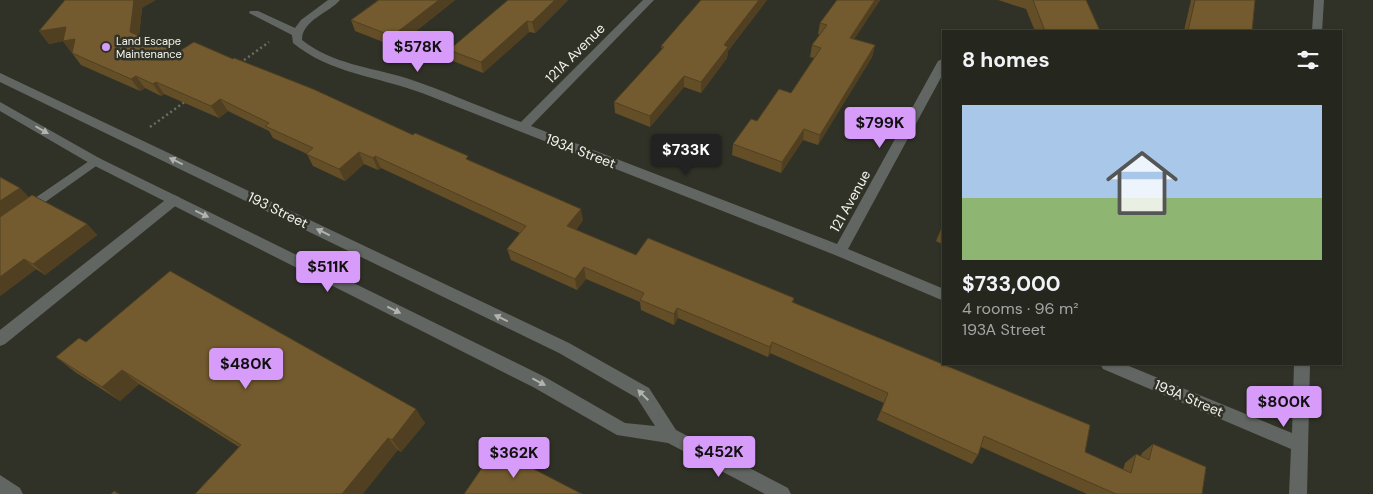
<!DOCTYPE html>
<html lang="en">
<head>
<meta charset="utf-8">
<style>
  body { margin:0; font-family:"DM Sans",sans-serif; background:#2d2e26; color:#f1f3f6; height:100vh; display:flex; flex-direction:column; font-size:19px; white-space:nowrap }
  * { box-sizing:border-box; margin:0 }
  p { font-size:16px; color:#a3a5a4 }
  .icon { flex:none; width:28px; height:28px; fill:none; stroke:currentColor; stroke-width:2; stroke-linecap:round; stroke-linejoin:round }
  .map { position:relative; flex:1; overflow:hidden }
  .panel { position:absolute; left:942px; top:30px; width:400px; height:335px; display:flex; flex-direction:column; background:#25261d; border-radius:0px; box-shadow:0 1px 4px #0004,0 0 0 1px #42433b }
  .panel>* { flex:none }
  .price { position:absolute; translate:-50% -42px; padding:0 11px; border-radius:5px; background:#d79bf9; color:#111; font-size:16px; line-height:32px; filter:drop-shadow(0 1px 2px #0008) }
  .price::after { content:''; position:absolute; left:50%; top:30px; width:15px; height:11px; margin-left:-8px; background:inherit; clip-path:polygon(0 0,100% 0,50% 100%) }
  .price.current { background:#222; color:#fff }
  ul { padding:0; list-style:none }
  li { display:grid; align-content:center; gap:10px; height:265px; padding:0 20px }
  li+li { border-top:1px solid #42433b }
  li span { display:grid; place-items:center; height:155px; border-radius:0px; color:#555 }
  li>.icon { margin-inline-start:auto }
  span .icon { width:90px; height:90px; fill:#fffc; stroke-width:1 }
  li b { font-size:21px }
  h2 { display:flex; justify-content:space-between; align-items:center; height:60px; padding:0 20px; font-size:21px }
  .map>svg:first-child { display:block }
</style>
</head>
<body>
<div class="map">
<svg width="1373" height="494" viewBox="0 0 1373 494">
  <rect width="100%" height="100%" fill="#313227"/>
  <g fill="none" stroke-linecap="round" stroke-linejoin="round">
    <path stroke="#6c6d63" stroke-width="2.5" stroke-dasharray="2 3" stroke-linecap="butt" d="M 240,63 L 269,42
      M 150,127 L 186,101"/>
    <path fill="#626662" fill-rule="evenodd" d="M 95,157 L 99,158 L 101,161 L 99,164 L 0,234 L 0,222 Z
      M 174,195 L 179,197 L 181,200 L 179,203 L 5,344 L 0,346 L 0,330 L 169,197 Z
      M 0,475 L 20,488 L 23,494 L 0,494 Z"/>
    <path fill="#626662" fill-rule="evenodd" d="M 328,0 L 340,0 C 329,13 302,20 302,40 C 332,64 370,67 406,78 C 445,91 482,108 521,122 L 643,0 L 654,0 L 531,126 L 837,244 L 938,61 L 944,58 L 944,72 L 848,249 L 944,289 L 944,301 L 835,255 L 422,93 C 379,77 329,73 293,43 L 292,35 L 249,13 L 250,11 L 258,11 L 295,28 L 301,20 Z
      M 1314,0 L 1324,0 L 1322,31 L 1312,31 Z
      M 1100,364 L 1124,364 L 1292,433 L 1294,364 L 1310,364 L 1307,494 L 1289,494 L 1291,449 L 1103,369 Z"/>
    <path fill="#626662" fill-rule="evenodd" d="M 0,73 L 569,343 L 649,388 L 676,430 L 788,488 L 791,494 L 765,494 L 668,443 L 617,435 L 533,387 L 91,164 L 0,111 L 0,102 L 99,158 L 545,377 L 625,423 L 655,426 L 637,398 L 559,353 L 0,82 Z"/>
  </g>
  <path fill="#634e28" d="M 378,0 L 455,0 L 396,47 L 355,31 L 351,20 Z
    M 568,0 L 535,33 L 529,32 L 483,73 L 453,61 L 449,50 Z
    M 701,0 L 767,0 L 728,51 L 727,58 L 701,93 L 684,87 L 650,127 L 615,113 L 614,102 L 662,50 L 661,46 Z
    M 837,0 L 880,0 L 854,39 L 875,45 L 872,57 L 818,145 L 803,140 L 781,173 L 732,155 L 733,144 L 757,121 L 791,93 L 814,58 L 810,57 L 812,45 L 820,35 L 818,34 L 820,23 Z
    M 998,0 L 1086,0 L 1100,31 L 1035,31 L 1026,9 Z
    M 1191,0 L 1255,0 L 1252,31 L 1184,31 Z
    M 142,8 L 139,36 L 178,52 L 470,161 L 583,220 L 576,230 L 636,255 L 794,298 L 793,303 L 1085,452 L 1123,470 L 1125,463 L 1136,454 L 1141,456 L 1142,453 L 1153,444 L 1202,494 L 1087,494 L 981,447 L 978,455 L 972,464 L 877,420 L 884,403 L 770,353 L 768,357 L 678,318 L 674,325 L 641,310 L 640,302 L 586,279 L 577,290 L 511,260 L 507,249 L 520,233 L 381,168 L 378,170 L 364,164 L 345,181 L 313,166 L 307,154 L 273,138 L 269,131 L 228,111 L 219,118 L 164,94 L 161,96 L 145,88 L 140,91 L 81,65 L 63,41 L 49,44 L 39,31 Z
    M 29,197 L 87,224 L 97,235 L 45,275 L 36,269 L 0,296 Z
    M 944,222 L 944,245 L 936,241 Z
    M 86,342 L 425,423 L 401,452 L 398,450 L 239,447 L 139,384 L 120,401 L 75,372 L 56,357 Z"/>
  <path fill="#504021" d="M 134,0 L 156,0 L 142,8 L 138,44 L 130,32 Z
    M 439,0 L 455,0 L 396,47 L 392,36 Z
    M 555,0 L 568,0 L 535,33 L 532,22 Z
    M 759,0 L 767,0 L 728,51 L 727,58 L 701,93 L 701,82 L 724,45 Z
    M 875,0 L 880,0 L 848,49 L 850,38 Z
    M 527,21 L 529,32 L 483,73 L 481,62 Z
    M 66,27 L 84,51 L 72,53 L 63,41 L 49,44 L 39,31 Z
    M 875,45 L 872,57 L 818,145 L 820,135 Z
    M 136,76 L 145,88 L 140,91 L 131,79 Z
    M 684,76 L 684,87 L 650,127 L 650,116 Z
    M 156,82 L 164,94 L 161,96 L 153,84 Z
    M 220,99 L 228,111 L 219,118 L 211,106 Z
    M 804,129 L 803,140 L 781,173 L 782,162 Z
    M 359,152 L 364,164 L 345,181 L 339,169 Z
    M 375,156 L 381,168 L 378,170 L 373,158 Z
    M 20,188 L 31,199 L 0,220 L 0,201 Z
    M 581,209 L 583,220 L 570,238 L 567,226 Z
    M 87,224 L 97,235 L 45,275 L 33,264 Z
    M 24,259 L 36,269 L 0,296 L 0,277 Z
    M 584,267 L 586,279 L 577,290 L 575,279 Z
    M 677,308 L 678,318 L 674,325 L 674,314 Z
    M 772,342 L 770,353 L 768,357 L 770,347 Z
    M 122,370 L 139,384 L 120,401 L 102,387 Z
    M 416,409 L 425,423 L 401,452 L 392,440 Z
    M 388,438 L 398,450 L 363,494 L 342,494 Z"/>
  <path fill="#735b2f" stroke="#504021" d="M 65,0 L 134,0 L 130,32 L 178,52 L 194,42 L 233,59 L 234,58 L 313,89 L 413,135 L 415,133 L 468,156 L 466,159 L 581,209 L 567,226 L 636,255 L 648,238 L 794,298 L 792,302 L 1090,425 L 1085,452 L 1131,473 L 1136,454 L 1149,460 L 1153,444 L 1206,467 L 1202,494 L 1116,494 L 984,436 L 978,455 L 881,411 L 888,393 L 772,342 L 770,347 L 677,308 L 674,314 L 640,300 L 644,293 L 584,267 L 575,279 L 507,249 L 526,226 L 375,156 L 373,158 L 359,152 L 339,169 L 306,154 L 313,148 L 265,126 L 269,123 L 220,99 L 211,106 L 156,82 L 153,84 L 136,76 L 131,79 L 72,53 L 75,39 L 63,41 L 66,27 L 39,31 Z
    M 379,0 L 439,0 L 392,36 L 351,20 Z
    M 508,0 L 555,0 L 532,22 L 527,21 L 481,62 L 449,50 Z
    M 701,0 L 759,0 L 724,45 L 728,47 L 701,82 L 684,76 L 650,116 L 614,102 L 664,47 L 661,46 Z
    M 837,0 L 875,0 L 850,38 L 875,45 L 820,135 L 804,129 L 782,162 L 733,144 L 751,119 L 757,121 L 779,89 L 791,93 L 821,48 L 812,45 L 827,25 L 820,23 Z
    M 1033,0 L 1086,0 L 1100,31 L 1045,31 Z
    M 1195,0 L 1255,0 L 1252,31 L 1188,31 Z
    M 0,177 L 20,188 L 0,201 Z
    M 32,195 L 87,224 L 33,264 L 24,259 L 0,277 L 0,217 Z
    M 944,222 L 944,230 L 941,229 Z
    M 170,271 L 416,409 L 392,440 L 388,438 L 342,494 L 195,494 L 241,445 L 122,370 L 102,387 L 56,357 L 79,338 L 86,342 Z
    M 495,449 L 582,494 L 464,494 Z
    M 114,491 L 119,494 L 111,494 Z"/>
  <defs><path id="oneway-solid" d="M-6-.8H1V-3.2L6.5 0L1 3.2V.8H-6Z" transform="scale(1.25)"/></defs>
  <g fill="#b1b4ae">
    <use href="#oneway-solid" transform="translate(42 130) rotate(30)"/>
    <use href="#oneway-solid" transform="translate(176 161) rotate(-154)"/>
    <use href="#oneway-solid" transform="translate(202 214) rotate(26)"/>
    <use href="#oneway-solid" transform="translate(323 232) rotate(-154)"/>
    <use href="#oneway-solid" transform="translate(394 310) rotate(26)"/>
    <use href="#oneway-solid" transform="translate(501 318) rotate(-154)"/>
    <use href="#oneway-solid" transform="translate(539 382) rotate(28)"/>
    <use href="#oneway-solid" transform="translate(643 395) rotate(-135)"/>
  </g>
  <circle fill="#d79bf9" stroke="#313227" stroke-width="2" cx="106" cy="47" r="5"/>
  <g text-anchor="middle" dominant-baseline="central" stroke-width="5" stroke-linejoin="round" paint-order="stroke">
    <g font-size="11" fill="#f2f3ec" stroke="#313227" text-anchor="start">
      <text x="116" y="41">Land Escape<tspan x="116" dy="13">Maintenance</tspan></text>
    </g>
    <g font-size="14" fill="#f2f3ec" stroke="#313227">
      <text transform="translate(575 53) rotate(-45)">121A Avenue</text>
      <text transform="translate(581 151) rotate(21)">193A Street</text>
      <text transform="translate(850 201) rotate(-61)">121 Avenue</text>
      <text transform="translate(278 210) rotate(26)">193 Street</text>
      <text transform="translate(1189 398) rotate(23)">193A Street</text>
    </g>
  </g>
</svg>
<b class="price" style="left:418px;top:73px">$578K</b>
<b class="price" style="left:880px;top:149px">$799K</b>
<b class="price current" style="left:686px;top:176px">$733K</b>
<b class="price" style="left:328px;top:293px">$511K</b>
<b class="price" style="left:246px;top:390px">$480K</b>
<b class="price" style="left:1284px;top:428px">$800K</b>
<b class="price" style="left:719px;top:478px">$452K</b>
<b class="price" style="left:514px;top:479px">$362K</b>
<section class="panel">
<h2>8 homes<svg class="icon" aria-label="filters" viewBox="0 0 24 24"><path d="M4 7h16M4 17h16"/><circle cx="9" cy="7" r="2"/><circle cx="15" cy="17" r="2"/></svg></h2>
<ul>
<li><span style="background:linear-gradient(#a9c7e8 60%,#8fb573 0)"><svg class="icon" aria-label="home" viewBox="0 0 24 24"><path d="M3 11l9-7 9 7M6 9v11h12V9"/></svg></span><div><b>$733,000</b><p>4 rooms · 96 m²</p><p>193A Street</p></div></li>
</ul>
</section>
</div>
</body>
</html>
